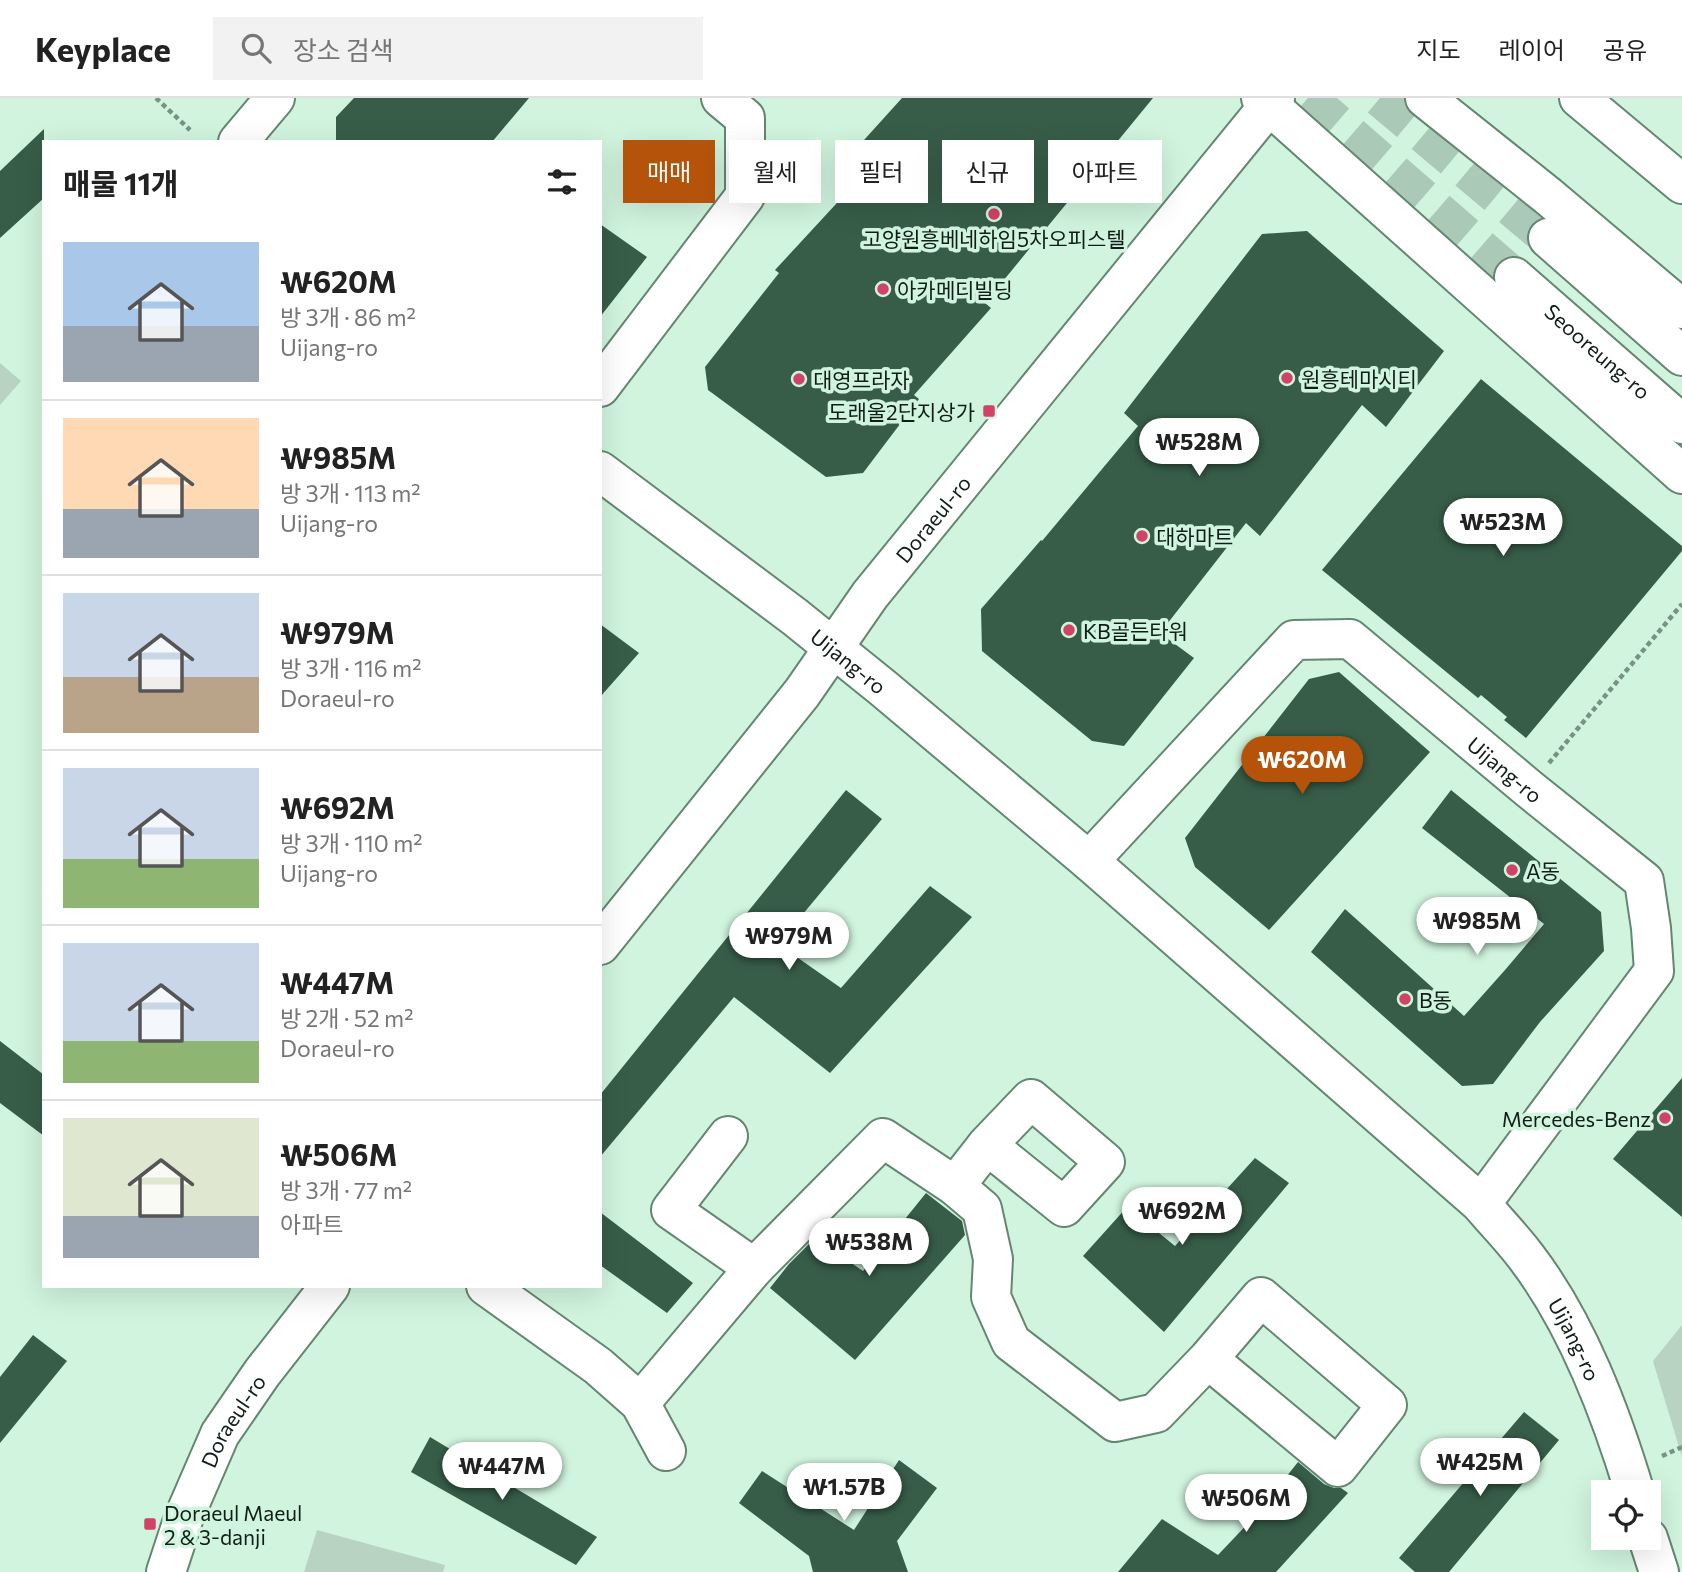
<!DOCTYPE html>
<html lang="ko">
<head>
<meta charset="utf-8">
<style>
  body { margin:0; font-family:Commissioner,"Noto Sans KR",sans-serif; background:#f2f2f2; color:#222; height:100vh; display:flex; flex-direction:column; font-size:26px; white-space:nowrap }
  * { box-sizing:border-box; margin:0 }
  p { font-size:23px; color:#767676 }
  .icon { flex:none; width:38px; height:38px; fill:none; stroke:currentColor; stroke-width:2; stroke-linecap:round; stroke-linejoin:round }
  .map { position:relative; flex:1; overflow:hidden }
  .panel { position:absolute; left:42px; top:42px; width:560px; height:1148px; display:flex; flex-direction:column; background:#fff; border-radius:0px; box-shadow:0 7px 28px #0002 }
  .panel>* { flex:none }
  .hud { position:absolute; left:623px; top:42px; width:665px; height:63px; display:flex; gap:14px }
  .controls { position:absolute; left:1591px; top:1382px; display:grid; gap:14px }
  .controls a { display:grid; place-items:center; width:70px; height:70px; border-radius:0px; background:#fff; box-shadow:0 7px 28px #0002; font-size:35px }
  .price { position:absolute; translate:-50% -60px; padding:0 16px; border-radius:24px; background:#fff; color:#222; font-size:23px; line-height:46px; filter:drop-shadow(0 2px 4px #0008) }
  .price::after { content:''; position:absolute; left:50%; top:42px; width:21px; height:16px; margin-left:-10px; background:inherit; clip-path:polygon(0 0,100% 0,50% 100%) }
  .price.current { background:#b45309; color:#fff }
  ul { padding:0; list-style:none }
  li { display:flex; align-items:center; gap:21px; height:175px; padding:0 21px }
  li+li { border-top:2px solid #e0e0e0 }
  li span { display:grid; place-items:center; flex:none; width:196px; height:140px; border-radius:0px; color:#555 }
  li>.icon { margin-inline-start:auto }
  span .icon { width:84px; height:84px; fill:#fffc; stroke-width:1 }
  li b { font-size:30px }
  h2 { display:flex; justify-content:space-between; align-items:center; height:84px; padding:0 21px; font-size:30px }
  .tag { padding:0 24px; border-radius:0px; background:#fff; box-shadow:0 7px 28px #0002; font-size:24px; line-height:63px }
  .tag.current { background:#b45309; color:#fff }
  header { display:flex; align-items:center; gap:42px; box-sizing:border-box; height:98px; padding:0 35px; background:#fff; border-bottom:2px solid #e0e0e0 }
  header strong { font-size:33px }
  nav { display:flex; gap:38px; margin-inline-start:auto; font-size:24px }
  .search { width:490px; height:63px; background:#f2f2f2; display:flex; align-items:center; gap:18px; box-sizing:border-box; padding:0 24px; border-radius:0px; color:#767676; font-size:26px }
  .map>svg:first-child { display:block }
</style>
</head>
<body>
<header>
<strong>Keyplace</strong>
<div class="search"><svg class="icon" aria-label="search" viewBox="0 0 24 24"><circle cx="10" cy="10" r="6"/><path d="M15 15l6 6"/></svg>장소 검색</div>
<nav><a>지도</a><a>레이어</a><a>공유</a></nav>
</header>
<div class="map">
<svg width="1682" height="1474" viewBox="0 0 1682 1474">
  <rect width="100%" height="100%" fill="#d0f4de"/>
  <path fill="#b9d3c3" d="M 0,265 L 21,283 L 0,307 Z
    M 1682,1227 L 1682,1359 L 1653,1263 Z
    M 317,1432 L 445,1467 L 443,1474 L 304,1474 Z"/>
  <path fill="#375d48" d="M 354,0 L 529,0 L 492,44 L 336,44 L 336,19 Z
    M 902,0 L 1153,0 L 985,205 L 991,210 L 914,297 L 919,301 L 863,375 L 826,379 L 708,292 L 705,269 L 779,175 L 775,172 L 872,67 L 855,52 Z
    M 44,31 L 44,100 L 0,140 L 0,73 Z
    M 600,126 L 647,159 L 600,219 Z
    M 1307,133 L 1444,253 L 1386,329 L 1362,307 L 1260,438 L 1246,425 L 1160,535 L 1194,560 L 1124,648 L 1092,643 L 982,553 L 981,511 L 1041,442 L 1042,443 L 1138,328 L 1124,315 L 1262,136 Z
    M 1481,281 L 1682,448 L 1682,453 L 1526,640 L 1504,622 L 1507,619 L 1481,597 L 1478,600 L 1322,472 Z
    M 600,526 L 639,555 L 600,599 Z
    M 1339,574 L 1430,654 L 1269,832 L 1195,769 L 1185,740 L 1309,581 Z
    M 846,692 L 882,721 L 778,846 L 841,890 L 930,788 L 972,819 L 830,975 L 734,899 L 600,1059 L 600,997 Z
    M 1451,692 L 1601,814 L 1604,853 L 1540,924 L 1493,986 L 1462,988 L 1311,854 L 1345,811 L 1464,918 L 1505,872 L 1544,826 L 1422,730 Z
    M 0,943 L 44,977 L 44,1038 L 0,1005 Z
    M 1682,980 L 1682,1119 L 1613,1061 Z
    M 1255,1060 L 1289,1085 L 1164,1234 L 1083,1158 L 1127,1109 L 1175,1148 Z
    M 926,1095 L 962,1123 L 965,1137 L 855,1262 L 770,1190 L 789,1166 L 815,1140 L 863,1173 Z
    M 600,1114 L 693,1185 L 667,1215 L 600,1167 Z
    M 33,1237 L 67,1263 L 0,1345 L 0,1279 Z
    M 1524,1314 L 1559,1342 L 1449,1474 L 1415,1474 L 1399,1460 Z
    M 430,1339 L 597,1439 L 576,1467 L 411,1374 Z
    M 899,1362 L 937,1390 L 897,1443 L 908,1474 L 813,1474 L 809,1458 L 739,1405 L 762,1373 L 854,1432 Z
    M 1298,1364 L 1324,1386 L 1334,1390 L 1341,1390 L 1348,1395 L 1276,1474 L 1118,1474 L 1162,1421 L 1218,1457 L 1255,1418 Z"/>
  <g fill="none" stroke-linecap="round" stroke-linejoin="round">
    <path stroke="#aac9b6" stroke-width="38" stroke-dasharray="38 19" stroke-linecap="butt" d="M 1308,0 L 1514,179
      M 1380,0 L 1548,140"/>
    <g stroke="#658673" stroke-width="42">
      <g id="minor">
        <path d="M 1579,0 L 1682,86"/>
        <path d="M 238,44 L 275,0"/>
        <path d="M 600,289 L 745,98 L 745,20 L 721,0"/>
        <path id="s1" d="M 600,373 L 795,519 L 883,590 L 1089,763 L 1481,1106 C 1496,1124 1513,1141 1527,1160 C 1578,1227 1611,1315 1635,1395"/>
        <path id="s2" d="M 1089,763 L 1294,542 L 1350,541 L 1528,690 L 1644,783 L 1651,830 L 1654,873 L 1481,1106"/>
        <path d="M 728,1038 L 671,1112 L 754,1170"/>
        <path d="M 955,1088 L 987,1047 L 1031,1001 L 1105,1064 L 1064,1109 L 987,1047"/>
        <path d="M 486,1188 L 598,1268 L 640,1305 L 666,1353"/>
        <path d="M 640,1305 L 754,1170 L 883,1040 L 955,1088 L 982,1111 L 993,1161 L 991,1199 L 1011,1244 L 1115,1324 L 1156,1315 L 1208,1261 L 1261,1199 L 1387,1307 L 1338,1369 L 1208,1261"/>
        <path d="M 1648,1440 L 1659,1474"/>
      </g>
    </g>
    <g stroke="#658673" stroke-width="42">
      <g id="major">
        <path d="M 1261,0 L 1682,376"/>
        <path d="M 1425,0 L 1548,98 L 1682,211"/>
        <path d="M 1548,140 L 1682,258"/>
        <path id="s3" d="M 1514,179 L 1682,326"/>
        <path id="s4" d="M 600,847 L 802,595 L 870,497 L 1275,0"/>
        <path id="s5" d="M 166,1474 L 184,1419 L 220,1336 L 262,1275 L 330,1188"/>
      </g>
    </g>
    <path stroke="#799283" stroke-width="4.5" stroke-dasharray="5 3.5" stroke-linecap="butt" d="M 156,0 L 190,32
      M 1549,665 L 1682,506
      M 1662,1358 L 1682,1349"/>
    <use href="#minor" stroke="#fff" stroke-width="38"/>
    <use href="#major" stroke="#fff" stroke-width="38"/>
  </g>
  <g fill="#d14267" stroke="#d0f4de" stroke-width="2.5">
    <circle cx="994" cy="116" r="7"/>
    <circle cx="883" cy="191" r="7"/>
    <circle cx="1287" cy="280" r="7"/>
    <circle cx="799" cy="281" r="7"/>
    <rect x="982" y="306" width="14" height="14" rx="3.5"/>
    <circle cx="1142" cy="438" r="7"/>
    <circle cx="1069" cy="532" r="7"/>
    <circle cx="1512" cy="772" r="7"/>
    <circle cx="1405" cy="901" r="7"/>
    <circle cx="1665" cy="1020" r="7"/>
    <rect x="143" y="1419" width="14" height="14" rx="3.5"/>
  </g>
  <g text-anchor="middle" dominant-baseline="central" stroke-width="7" stroke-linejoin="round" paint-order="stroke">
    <g font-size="21" fill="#111e17" stroke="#d0f4de" text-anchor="start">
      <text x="994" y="140" text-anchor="middle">고양원흥베네하임5차오피스텔</text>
      <text x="897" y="191">아카메디빌딩</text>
      <text x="1301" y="280">원흥테마시티</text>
      <text x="813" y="281">대영프라자</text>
      <text x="975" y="313" text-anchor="end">도래울2단지상가</text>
      <text x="1156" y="438">대하마트</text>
      <text x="1083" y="532">KB골든타워</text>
      <text x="1526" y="772">A동</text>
      <text x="1419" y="901">B동</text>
      <text x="1651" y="1020" text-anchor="end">Mercedes-Benz</text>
      <text x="164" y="1414">Doraeul Maeul<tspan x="164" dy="24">2 &amp; 3-danji</tspan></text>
    </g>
    <g font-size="21" fill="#111e17" stroke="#d0f4de">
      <text stroke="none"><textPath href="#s3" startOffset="112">Seooreung-ro</textPath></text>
      <text stroke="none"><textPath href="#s4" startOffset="541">Doraeul-ro</textPath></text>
      <text stroke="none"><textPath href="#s1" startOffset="313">Uijang-ro</textPath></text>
      <text stroke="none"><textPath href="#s2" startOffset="560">Uijang-ro</textPath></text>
      <text stroke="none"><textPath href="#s1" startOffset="1312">Uijang-ro</textPath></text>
      <text stroke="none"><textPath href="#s5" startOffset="166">Doraeul-ro</textPath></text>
    </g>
  </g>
</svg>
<div class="controls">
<a><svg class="icon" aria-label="locate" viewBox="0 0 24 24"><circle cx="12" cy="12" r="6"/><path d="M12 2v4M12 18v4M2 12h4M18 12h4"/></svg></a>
</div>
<b class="price" style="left:1199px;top:380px">₩528M</b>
<b class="price" style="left:1503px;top:460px">₩523M</b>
<b class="price current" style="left:1302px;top:698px">₩620M</b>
<b class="price" style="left:1477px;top:859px">₩985M</b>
<b class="price" style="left:789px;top:874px">₩979M</b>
<b class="price" style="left:1182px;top:1149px">₩692M</b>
<b class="price" style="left:869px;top:1180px">₩538M</b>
<b class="price" style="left:1480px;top:1400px">₩425M</b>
<b class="price" style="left:502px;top:1404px">₩447M</b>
<b class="price" style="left:844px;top:1425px">₩1.57B</b>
<b class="price" style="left:1246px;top:1436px">₩506M</b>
<div class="hud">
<a class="tag current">매매</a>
<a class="tag">월세</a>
<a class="tag">필터</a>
<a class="tag">신규</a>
<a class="tag">아파트</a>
</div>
<section class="panel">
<h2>매물 11개<svg class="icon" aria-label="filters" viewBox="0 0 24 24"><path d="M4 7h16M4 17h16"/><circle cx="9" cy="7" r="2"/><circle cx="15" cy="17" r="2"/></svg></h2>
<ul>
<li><span style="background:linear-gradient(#a9c7e8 60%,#9aa5b1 0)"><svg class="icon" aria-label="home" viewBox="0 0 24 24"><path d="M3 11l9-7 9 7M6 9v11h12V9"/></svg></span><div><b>₩620M</b><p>방 3개 · 86 m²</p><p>Uijang-ro</p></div></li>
<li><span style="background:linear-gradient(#ffd9b3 65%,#9aa5b1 0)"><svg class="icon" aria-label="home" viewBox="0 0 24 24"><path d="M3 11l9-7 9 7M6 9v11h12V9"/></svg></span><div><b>₩985M</b><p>방 3개 · 113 m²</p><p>Uijang-ro</p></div></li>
<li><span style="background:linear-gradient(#c9d6e8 60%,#b9a48a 0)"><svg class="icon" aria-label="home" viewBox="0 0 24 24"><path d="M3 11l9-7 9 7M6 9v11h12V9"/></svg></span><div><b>₩979M</b><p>방 3개 · 116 m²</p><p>Doraeul-ro</p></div></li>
<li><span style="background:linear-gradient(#c9d6e8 65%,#8fb573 0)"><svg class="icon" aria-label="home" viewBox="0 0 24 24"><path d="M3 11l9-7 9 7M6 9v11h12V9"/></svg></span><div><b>₩692M</b><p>방 3개 · 110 m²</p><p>Uijang-ro</p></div></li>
<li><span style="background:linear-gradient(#c9d6e8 70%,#8fb573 0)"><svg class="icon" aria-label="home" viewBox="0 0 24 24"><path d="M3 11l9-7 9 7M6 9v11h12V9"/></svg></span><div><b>₩447M</b><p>방 2개 · 52 m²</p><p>Doraeul-ro</p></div></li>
<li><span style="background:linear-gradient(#dfe7d0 70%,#9aa5b1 0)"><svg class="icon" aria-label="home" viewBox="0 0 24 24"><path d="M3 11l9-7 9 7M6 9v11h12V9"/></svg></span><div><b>₩506M</b><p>방 3개 · 77 m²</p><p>아파트</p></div></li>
</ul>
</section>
</div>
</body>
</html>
